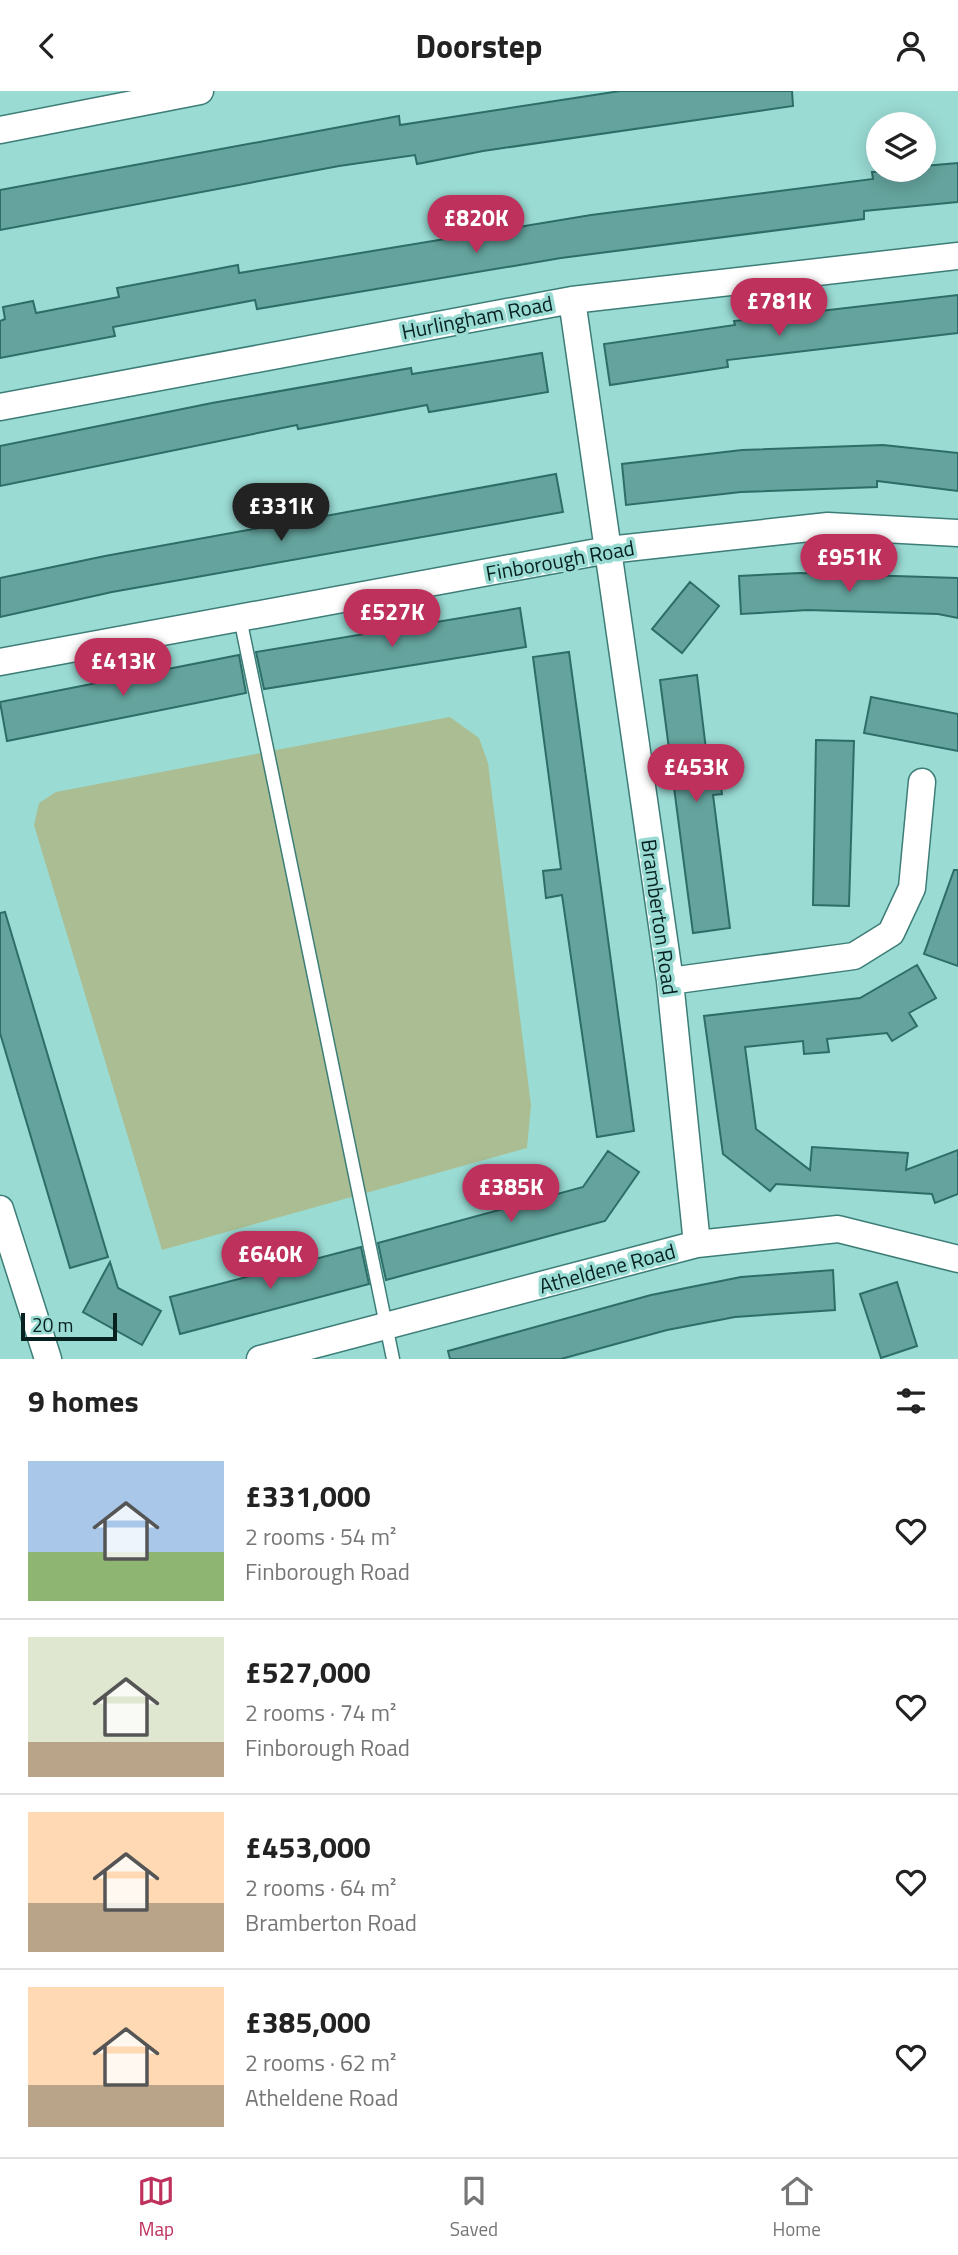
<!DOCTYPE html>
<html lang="en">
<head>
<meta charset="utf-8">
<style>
  body { margin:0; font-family:"Titillium Web",sans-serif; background:#f6f6f6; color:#222; height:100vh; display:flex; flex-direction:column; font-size:26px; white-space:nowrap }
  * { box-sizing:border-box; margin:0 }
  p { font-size:23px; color:#767676 }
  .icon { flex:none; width:38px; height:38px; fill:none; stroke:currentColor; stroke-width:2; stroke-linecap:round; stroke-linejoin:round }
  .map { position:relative; height:1268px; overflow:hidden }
  .panel { display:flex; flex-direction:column; background:#fff; flex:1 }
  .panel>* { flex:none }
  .tools { position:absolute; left:866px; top:21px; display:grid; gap:14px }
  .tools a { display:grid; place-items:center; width:70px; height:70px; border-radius:50%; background:#fff; box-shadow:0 4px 18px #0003; font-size:35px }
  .scale { position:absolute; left:21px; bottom:18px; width:96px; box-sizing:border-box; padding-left:7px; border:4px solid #06211f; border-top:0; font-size:19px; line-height:24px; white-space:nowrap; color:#06211f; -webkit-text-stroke:5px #9adbd4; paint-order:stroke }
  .price { position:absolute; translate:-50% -60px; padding:0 16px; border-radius:24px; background:#bf315d; color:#fff; font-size:23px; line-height:46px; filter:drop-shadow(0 2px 4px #0008) }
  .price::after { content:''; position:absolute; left:50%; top:42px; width:21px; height:16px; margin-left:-10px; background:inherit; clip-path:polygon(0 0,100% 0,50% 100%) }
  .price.active { background:#222; color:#fff }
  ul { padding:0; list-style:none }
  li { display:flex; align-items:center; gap:21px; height:175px; padding:0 28px }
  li+li { border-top:2px solid #e0e0e0 }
  li span { display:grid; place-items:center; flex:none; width:196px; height:140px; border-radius:0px; color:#555 }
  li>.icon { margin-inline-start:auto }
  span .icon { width:84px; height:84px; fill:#fffc; stroke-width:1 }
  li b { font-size:30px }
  h2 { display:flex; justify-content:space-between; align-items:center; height:84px; padding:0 28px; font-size:30px }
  header { display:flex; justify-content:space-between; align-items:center; height:91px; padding:0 28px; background:#fff; font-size:32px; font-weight:700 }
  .tab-bar { display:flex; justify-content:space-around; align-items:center; height:98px; border-top:2px solid #e0e0e0; background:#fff; font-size:19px; color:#767676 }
  .tab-bar a { display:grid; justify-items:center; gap:4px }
  .tab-bar .active { color:#bf315d }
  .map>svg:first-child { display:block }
</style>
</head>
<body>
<header><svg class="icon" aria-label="back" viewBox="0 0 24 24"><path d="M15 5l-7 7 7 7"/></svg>Doorstep<svg class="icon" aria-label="person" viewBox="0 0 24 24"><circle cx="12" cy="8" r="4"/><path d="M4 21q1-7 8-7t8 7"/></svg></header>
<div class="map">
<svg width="958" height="1268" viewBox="0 0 958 1268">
  <rect width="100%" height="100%" fill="#9adbd4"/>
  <path fill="#abbe93" d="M 450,626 L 479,647 L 488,672 L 531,1014 L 527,1057 L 162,1159 L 34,734 L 39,712 L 56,701 Z"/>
  <path fill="#65a49e" stroke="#2d6e68" stroke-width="2" d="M 620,0 L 792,0 L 793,15 L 483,60 L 417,73 L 415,64 L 339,75 L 0,139 L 0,99 L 399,25 L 400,34 Z
    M 958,72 L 958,111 L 864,120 L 864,128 L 561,167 L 257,218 L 255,209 L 113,236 L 115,245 L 0,267 L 0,230 L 5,228 L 3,216 L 33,210 L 36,222 L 119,206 L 117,197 L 238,174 L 239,182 L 591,124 L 873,88 L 872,81 L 924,79 L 924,75 Z
    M 958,204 L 958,242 L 727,269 L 728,276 L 610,294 L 604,253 L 735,234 L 734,230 Z
    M 542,262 L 548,301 L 429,321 L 427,314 L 298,338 L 297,334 L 0,395 L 0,355 L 212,312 L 411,277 L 412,283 Z
    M 883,354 L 958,362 L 958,400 L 877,390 L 877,396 L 741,401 L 626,414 L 622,373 L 742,359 Z
    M 556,383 L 563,421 L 112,501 L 0,526 L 0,487 L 105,465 Z
    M 800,482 L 958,487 L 958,527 L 938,523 L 808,519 L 741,523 L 739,485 Z
    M 690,491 L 719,515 L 682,562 L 652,538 Z
    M 520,517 L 526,556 L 264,598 L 256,561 Z
    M 569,561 L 634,1040 L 597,1046 L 562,804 L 546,807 L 543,780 L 561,778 L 533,566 Z
    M 239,564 L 246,602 L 7,650 L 0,611 Z
    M 697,584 L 708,675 L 718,674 L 722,703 L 713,704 L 730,837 L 693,842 L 660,589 Z
    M 871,606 L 958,623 L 958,660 L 864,642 Z
    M 816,649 L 854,650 L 849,815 L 813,814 Z
    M 954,779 L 958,779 L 958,875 L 924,863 Z
    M 5,821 L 108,1166 L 70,1177 L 0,942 L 0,822 Z
    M 917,874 L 936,907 L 909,922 L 917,935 L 892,950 L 887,942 L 827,948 L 829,961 L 804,963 L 803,950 L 745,956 L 756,1038 L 810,1079 L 812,1056 L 908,1062 L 906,1079 L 958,1059 L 958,1103 L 935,1112 L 932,1103 L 776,1093 L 770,1100 L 723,1063 L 704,925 L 860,907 Z
    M 608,1060 L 639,1081 L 605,1130 L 386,1189 L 378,1152 L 583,1096 Z
    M 361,1156 L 369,1193 L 180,1243 L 170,1206 Z
    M 110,1171 L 118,1197 L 161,1220 L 142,1254 L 83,1221 Z
    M 833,1179 L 835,1219 L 735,1226 L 667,1239 L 561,1268 L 450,1268 L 448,1260 L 651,1204 L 741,1186 Z
    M 897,1191 L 917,1255 L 881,1267 L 860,1203 Z"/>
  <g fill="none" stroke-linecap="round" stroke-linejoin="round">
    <g stroke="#3d7d77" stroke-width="15">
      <path id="service" d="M 240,527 L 393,1268"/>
    </g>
    <g stroke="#3d7d77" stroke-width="29">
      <path id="minor" d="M 0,39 L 200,0
        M 572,209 L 670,890 L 697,1153
        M 0,316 L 572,209 L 958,165
        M 0,571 L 608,459 L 828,435 L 958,442
        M 670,890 L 854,865 L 891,842 L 912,797 L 922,691
        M 0,1118 L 48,1268
        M 260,1268 L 697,1153 L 838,1138 L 958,1168"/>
    </g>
    <use href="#service" stroke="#fff" stroke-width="12"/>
    <use href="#minor" stroke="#fff" stroke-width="26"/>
  </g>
  <g text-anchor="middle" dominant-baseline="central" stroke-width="7" stroke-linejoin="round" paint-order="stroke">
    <g font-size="21" fill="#06211f" stroke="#9adbd4">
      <text transform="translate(477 226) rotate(-11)">Hurlingham Road</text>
      <text transform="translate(560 469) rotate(-10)">Finborough Road</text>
      <text transform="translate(660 826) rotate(82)">Bramberton Road</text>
      <text transform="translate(607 1177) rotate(-15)">Atheldene Road</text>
    </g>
  </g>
</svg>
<div class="tools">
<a><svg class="icon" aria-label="layers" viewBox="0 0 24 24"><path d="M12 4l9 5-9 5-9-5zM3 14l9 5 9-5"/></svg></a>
</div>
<div class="scale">20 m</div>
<b class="price" style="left:476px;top:164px">£820K</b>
<b class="price" style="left:779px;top:247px">£781K</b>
<b class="price active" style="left:281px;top:452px">£331K</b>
<b class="price" style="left:849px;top:503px">£951K</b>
<b class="price" style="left:392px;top:558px">£527K</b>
<b class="price" style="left:123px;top:607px">£413K</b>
<b class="price" style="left:696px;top:713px">£453K</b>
<b class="price" style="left:511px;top:1133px">£385K</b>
<b class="price" style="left:270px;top:1200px">£640K</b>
</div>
<section class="panel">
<h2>9 homes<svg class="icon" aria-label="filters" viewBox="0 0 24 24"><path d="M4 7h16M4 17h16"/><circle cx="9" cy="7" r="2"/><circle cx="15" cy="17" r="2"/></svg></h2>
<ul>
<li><span style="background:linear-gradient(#a9c7e8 65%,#8fb573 0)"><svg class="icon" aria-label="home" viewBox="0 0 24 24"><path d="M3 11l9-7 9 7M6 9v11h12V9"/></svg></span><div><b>£331,000</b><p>2 rooms · 54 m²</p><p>Finborough Road</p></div><svg class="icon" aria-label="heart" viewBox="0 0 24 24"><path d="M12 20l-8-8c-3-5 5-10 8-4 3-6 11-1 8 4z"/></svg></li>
<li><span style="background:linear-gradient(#dfe7d0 75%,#b9a48a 0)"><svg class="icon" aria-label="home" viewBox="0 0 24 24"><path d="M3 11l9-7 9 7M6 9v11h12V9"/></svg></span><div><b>£527,000</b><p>2 rooms · 74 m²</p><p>Finborough Road</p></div><svg class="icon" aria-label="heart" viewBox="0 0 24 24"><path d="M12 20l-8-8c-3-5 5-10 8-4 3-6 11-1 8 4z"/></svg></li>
<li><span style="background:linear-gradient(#ffd9b3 65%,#b9a48a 0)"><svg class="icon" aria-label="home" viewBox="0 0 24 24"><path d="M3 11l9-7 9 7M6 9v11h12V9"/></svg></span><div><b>£453,000</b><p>2 rooms · 64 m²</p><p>Bramberton Road</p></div><svg class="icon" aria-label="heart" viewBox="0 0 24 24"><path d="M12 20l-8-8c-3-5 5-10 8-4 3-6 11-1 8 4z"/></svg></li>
<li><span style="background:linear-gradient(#ffd9b3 70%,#b9a48a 0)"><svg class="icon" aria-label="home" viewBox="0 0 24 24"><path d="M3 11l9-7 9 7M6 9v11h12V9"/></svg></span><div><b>£385,000</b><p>2 rooms · 62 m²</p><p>Atheldene Road</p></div><svg class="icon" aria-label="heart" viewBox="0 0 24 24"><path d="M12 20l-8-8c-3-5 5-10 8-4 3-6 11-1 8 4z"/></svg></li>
</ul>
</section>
<nav class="tab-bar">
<a class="active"><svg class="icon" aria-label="map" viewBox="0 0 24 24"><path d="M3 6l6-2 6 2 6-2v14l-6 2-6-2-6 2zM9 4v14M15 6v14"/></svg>Map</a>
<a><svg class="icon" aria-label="saved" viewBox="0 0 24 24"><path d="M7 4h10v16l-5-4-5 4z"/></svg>Saved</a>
<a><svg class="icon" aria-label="home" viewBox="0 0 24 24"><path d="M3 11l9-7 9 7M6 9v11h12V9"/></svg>Home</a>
</nav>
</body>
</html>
